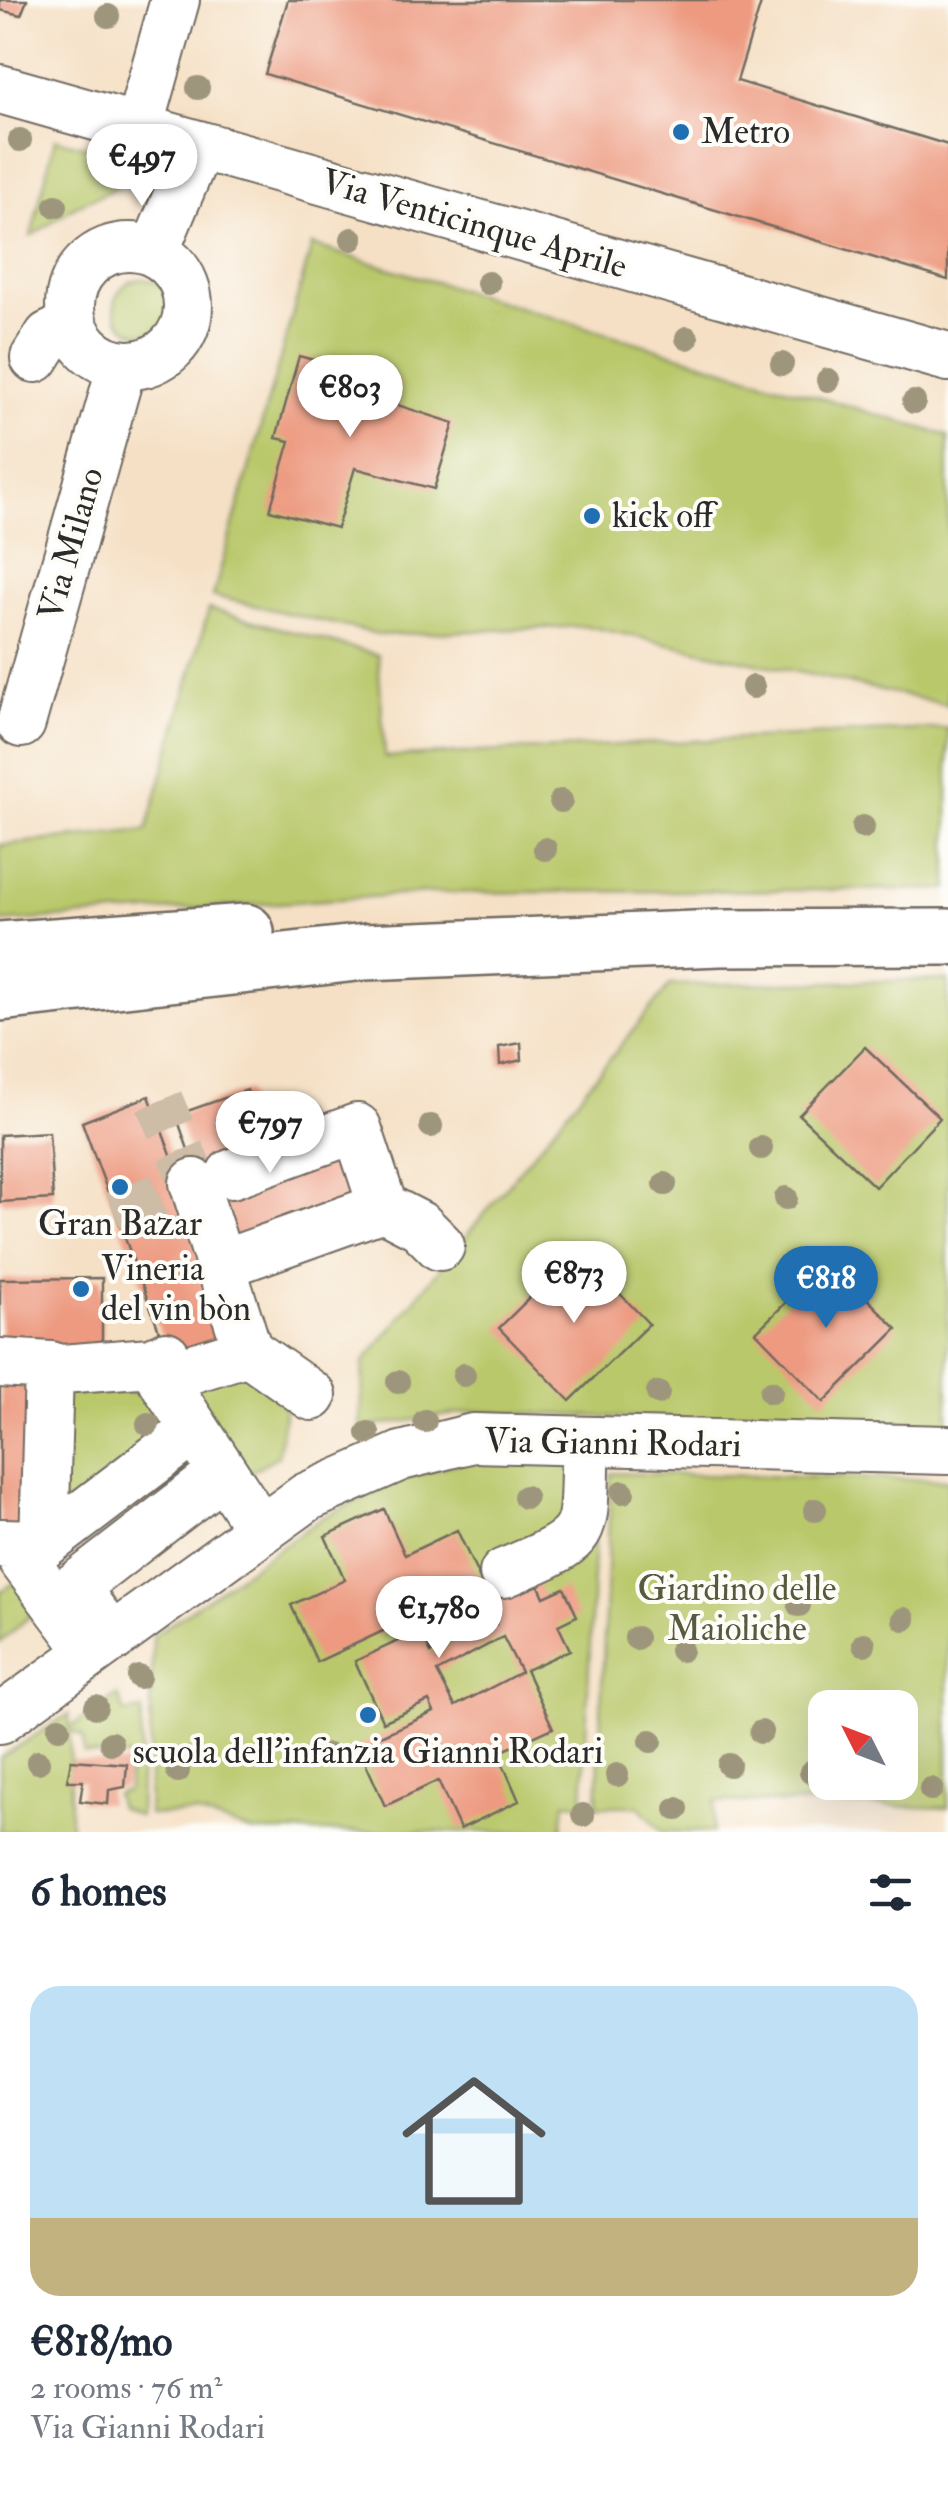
<!DOCTYPE html>
<html lang="en">
<head>
<meta charset="utf-8">
<style>
  body { margin:0; font-family:"IM FELL Double Pica",serif; background:#f6f6f7; color:#1f2937; height:100vh; display:flex; flex-direction:column; font-size:38px; white-space:nowrap }
  * { box-sizing:border-box; margin:0 }
  p { font-size:32px; color:#747a83 }
  .icon { flex:none; width:55px; height:55px; fill:none; stroke:currentColor; stroke-width:2; stroke-linecap:round; stroke-linejoin:round }
  .map { position:relative; height:1832px; overflow:hidden }
  .sheet { display:flex; flex-direction:column; background:#fff; flex:1 }
  .sheet>* { flex:none }
  .needle { width:65px; rotate:312deg }
  .buttons { position:absolute; left:808px; top:1690px; display:grid; gap:20px }
  .buttons a { display:grid; place-items:center; width:110px; height:110px; border-radius:20px; background:#fff; box-shadow:0 10px 40px #0002; font-size:50px }
  .price { position:absolute; translate:-50% -85px; padding:0 22px; border-radius:35px; background:#fff; color:#222; font-size:32px; line-height:65px; filter:drop-shadow(0 2px 5px #0008) }
  .price::after { content:''; position:absolute; left:50%; top:60px; width:30px; height:22px; margin-left:-15px; background:inherit; clip-path:polygon(0 0,100% 0,50% 100%) }
  .price.active { background:#1f6fb2; color:#fff }
  ul { padding:0; list-style:none }
  li { display:grid; align-content:center; gap:20px; height:530px; padding:0 30px }
  li span { display:grid; place-items:center; height:310px; border-radius:30px; color:#555 }
  li>.icon { margin-inline-start:auto }
  span .icon { width:180px; height:180px; fill:#fffc; stroke-width:1 }
  li b { font-size:42px }
  h2 { display:flex; justify-content:space-between; align-items:center; height:120px; padding:0 30px; font-size:42px }
  .map>svg:first-child { display:block }
</style>
</head>
<body>
<div class="map">
<svg width="948" height="1832" viewBox="0 0 948 1832">
  <rect width="100%" height="100%" fill="#fdfcf7"/>
  <filter id="ink" filterUnits="userSpaceOnUse"><feTurbulence type="fractalNoise" baseFrequency=".01" numOctaves="2"/><feDisplacementMap in="SourceGraphic" scale="20" xChannelSelector="R" yChannelSelector="G"/><feConvolveMatrix kernelMatrix="1 2 1 2 8 2 1 2 1" color-interpolation-filters="sRGB"/></filter>
  <filter id="wash" filterUnits="userSpaceOnUse"><feTurbulence type="fractalNoise" baseFrequency=".0048" numOctaves="4" result="noise"/><feDisplacementMap in="SourceGraphic" scale="40" xChannelSelector="R" yChannelSelector="G"/><feGaussianBlur stdDeviation="2.25" result="paint"/><feColorMatrix in="noise" values="0 0 0 0 0 0 0 0 0 0 0 0 0 0 0 0 0 1.4 0 .05"/><feComposite in="paint" operator="in"/></filter>
  <g filter="url(#wash)">
    <rect width="100%" height="100%" fill="#f5e0c5"/>
    <path fill="#b9c86b" stroke="#727a4b" stroke-width="2.5" fill-rule="evenodd" d="M 55,139 L 132,158 C 119,193 111,190 80,204 C 63,212 48,226 31,236 Z
      M 312,245 L 948,436 L 948,705 L 587,626 L 382,635 L 213,596 Z
      M115 306a27 27 0 1 1 54 0a27 27 0 1 1-54 0Z
      M 209,609 L 378,655 L 385,757 L 948,728 L 948,889 L 428,893 L 0,922 L 0,845 L 147,830 Z
      M 948,980 L 948,1432 L 476,1411 L 360,1428 L 364,1362 L 670,985 Z
      M 241,1359 L 287,1394 L 278,1456 L 241,1477 L 176,1385 Z
      M 57,1390 L 155,1392 L 180,1428 L 54,1525 Z
      M 468,1460 L 598,1463 L 583,1803 L 565,1802 L 562,1832 L 253,1832 L 194,1813 L 148,1815 L 153,1636 L 323,1517 L 402,1479 Z
      M 611,1473 L 948,1480 L 948,1808 L 715,1801 L 713,1832 L 663,1832 L 639,1806 L 597,1806 ZM 825,1708 L 900,1708 L 900,1782 L 825,1782 Z
      M 25,1576 L 44,1603 L 0,1643 L 0,1592 Z
      M 118,1695 L 125,1713 L 142,1710 L 139,1816 L 119,1808 L 115,1794 L 128,1790 L 128,1757 L 84,1754 L 83,1737 L 70,1731 L 70,1832 L 0,1832 L 0,1758 L 69,1714 L 70,1728 Z"/>
    <g id="blocks">
      <path fill="#ed9a80" fill-rule="evenodd" d="M 0,0 L 27,0 L 21,15 L 0,10 Z
        M 288,0 L 762,0 L 737,81 L 948,145 L 948,280 L 265,74 Z
        M 299,356 L 401,384 L 394,404 L 454,423 L 434,489 L 355,468 L 337,528 L 270,510 L 290,441 L 276,438 Z
        M 521,1043 L 522,1060 L 500,1065 L 499,1047 Z
        M 865,1047 L 940,1118 L 875,1187 L 799,1115 Z
        M 247,1090 L 264,1138 L 353,1136 L 377,1206 L 226,1259 L 176,1115 Z
        M 149,1096 L 242,1346 L 174,1371 L 82,1122 Z
        M 49,1132 L 53,1199 L 0,1202 L 0,1135 Z
        M 578,1250 L 649,1324 L 570,1401 L 499,1328 Z
        M 829,1260 L 897,1329 L 824,1402 L 756,1332 Z
        M 102,1278 L 102,1354 L 0,1354 L 0,1279 Z
        M 31,1367 L 35,1530 L 0,1531 L 0,1368 Z
        M 384,1509 L 405,1555 L 457,1530 L 484,1588 L 530,1566 L 544,1597 L 564,1588 L 577,1616 L 558,1625 L 570,1650 L 526,1670 L 553,1728 L 498,1753 L 519,1801 L 460,1829 L 438,1781 L 385,1806 L 358,1746 L 434,1712 L 429,1701 L 383,1722 L 355,1661 L 407,1637 L 400,1623 L 317,1662 L 291,1605 L 345,1580 L 325,1536 ZM 483,1594 L 496,1624 L 431,1653 L 418,1623 ZM 503,1637 L 521,1672 L 455,1706 L 437,1672 Z
        M 71,1760 L 127,1764 L 125,1787 L 109,1790 L 108,1804 L 80,1801 L 83,1781 L 67,1781 Z"/>
    </g>
  </g>
  <g filter="url(#ink)">
    <use href="#blocks" fill-opacity="0" stroke="#726a61" stroke-width="2.5"/>
    <g fill="none" stroke-linecap="round" stroke-linejoin="round">
      <path stroke="#cdbca6" stroke-width="48" stroke-dasharray="48 24" stroke-linecap="butt" d="M 115,1215 L 194,1183 L 159,1101"/>
      <g stroke="#726a61" stroke-width="52">
        <path id="minor" d="M 0,89 L 948,357
          M 139,128 L 175,0
          M70 306a59 59 0 1 1 118 0a59 59 0 1 1-118 0Z
          M 154,252 L 199,145
          M 35,358 L 49,336 L 73,325
          M 21,723 L 122,365
          M 194,1183 L 248,1351
          M 383,1207 L 420,1226 L 440,1246
          M 221,1265 L 383,1207 L 357,1128 L 231,1174
          M 151,1362 L 166,1356 L 168,1376 L 248,1351 L 312,1396
          M 0,1363 L 51,1366 L 49,1370 L 151,1362 L 248,1510
          M 49,1370 L 44,1544 L 193,1431
          M 0,1543 L 44,1544 L 23,1560 L 77,1632
          M 504,1573 C 598,1534 581,1537 586,1441
          M 111,1639 L 75,1587 L 223,1473
          M 0,1719 L 307,1497 L 401,1456 L 473,1438 L 948,1450"/>
      </g>
      <g stroke="#726a61" stroke-width="60">
        <path id="highway" d="M 0,950 L 246,932
          M 0,993 L 365,952 L 720,938 L 948,937"/>
      </g>
      <use href="#minor" stroke="#fff" stroke-width="48"/>
      <use href="#highway" stroke="#fff" stroke-width="55"/>
    </g>
    <g fill="#9e967b">
      <circle cx="108" cy="16" r="12"/>
      <circle cx="198" cy="88" r="12"/>
      <circle cx="20" cy="140" r="12"/>
      <circle cx="121" cy="167" r="12"/>
      <circle cx="56" cy="206" r="12"/>
      <circle cx="352" cy="239" r="12"/>
      <circle cx="488" cy="283" r="12"/>
      <circle cx="687" cy="338" r="12"/>
      <circle cx="782" cy="364" r="12"/>
      <circle cx="828" cy="380" r="12"/>
      <circle cx="914" cy="402" r="12"/>
      <circle cx="753" cy="687" r="12"/>
      <circle cx="561" cy="801" r="12"/>
      <circle cx="863" cy="827" r="12"/>
      <circle cx="545" cy="849" r="12"/>
      <circle cx="313" cy="1116" r="12"/>
      <circle cx="431" cy="1126" r="12"/>
      <circle cx="761" cy="1148" r="12"/>
      <circle cx="665" cy="1184" r="12"/>
      <circle cx="786" cy="1198" r="12"/>
      <circle cx="464" cy="1375" r="12"/>
      <circle cx="398" cy="1382" r="12"/>
      <circle cx="771" cy="1392" r="12"/>
      <circle cx="658" cy="1393" r="12"/>
      <circle cx="425" cy="1421" r="12"/>
      <circle cx="148" cy="1424" r="12"/>
      <circle cx="368" cy="1433" r="12"/>
      <circle cx="623" cy="1492" r="12"/>
      <circle cx="525" cy="1497" r="12"/>
      <circle cx="815" cy="1510" r="12"/>
      <circle cx="799" cy="1605" r="12"/>
      <circle cx="904" cy="1619" r="12"/>
      <circle cx="636" cy="1638" r="12"/>
      <circle cx="864" cy="1644" r="12"/>
      <circle cx="681" cy="1650" r="12"/>
      <circle cx="139" cy="1677" r="12"/>
      <circle cx="96" cy="1707" r="12"/>
      <circle cx="59" cy="1728" r="12"/>
      <circle cx="761" cy="1732" r="12"/>
      <circle cx="651" cy="1741" r="12"/>
      <circle cx="111" cy="1743" r="12"/>
      <circle cx="328" cy="1755" r="12"/>
      <circle cx="38" cy="1762" r="12"/>
      <circle cx="729" cy="1765" r="12"/>
      <circle cx="178" cy="1771" r="12"/>
      <circle cx="811" cy="1772" r="12"/>
      <circle cx="617" cy="1775" r="12"/>
      <circle cx="931" cy="1789" r="12"/>
      <circle cx="677" cy="1809" r="12"/>
      <circle cx="583" cy="1815" r="12"/>
    </g>
  </g>
  <g fill="#1f6fb2" stroke="#fdfcf7" stroke-width="4">
    <circle cx="681" cy="132" r="10"/>
    <circle cx="592" cy="516" r="10"/>
    <circle cx="120" cy="1187" r="10"/>
    <circle cx="81" cy="1289" r="10"/>
    <circle cx="368" cy="1715" r="10"/>
  </g>
  <g text-anchor="middle" dominant-baseline="central" stroke-width="8" stroke-linejoin="round" paint-order="stroke">
    <g font-size="35" fill="#2b2b2b" stroke="#fdfcf7" text-anchor="start">
      <text x="701" y="132">Metro</text>
      <text x="612" y="516">kick off</text>
      <text x="120" y="1224" text-anchor="middle">Gran Bazar</text>
      <text x="101" y="1269">Vineria<tspan x="101" dy="40">del vin bòn</tspan></text>
      <text x="368" y="1752" text-anchor="middle">scuola dell'infanzia Gianni Rodari</text>
    </g>
    <g font-size="35" fill="#2b2b2b" stroke="#fdfcf7">
      <text transform="translate(474 224) rotate(16)">Via Venticinque Aprile</text>
      <text transform="translate(71 544) rotate(-74)">Via Milano</text>
      <text transform="translate(613 1443) rotate(1)">Via Gianni Rodari</text>
    </g>
    <g font-size="35" fill="#565a3e" stroke="#fdfcf7">
      <text x="737" y="1589">Giardino delle<tspan x="737" dy="40">Maioliche</tspan></text>
    </g>
  </g>
</svg>
<div class="buttons">
<a><svg class="needle" viewBox="-14 -14 28 28"><path d="M0-13l5 13h-10z" fill="#e53935"/><path d="M0 13l5-13h-10z" fill="#747a83"/></svg></a>
</div>
<b class="price" style="left:142px;top:209px">€497</b>
<b class="price" style="left:350px;top:440px">€803</b>
<b class="price" style="left:270px;top:1176px">€797</b>
<b class="price" style="left:574px;top:1326px">€873</b>
<b class="price active" style="left:826px;top:1331px">€818</b>
<b class="price" style="left:439px;top:1661px">€1,780</b>
</div>
<section class="sheet">
<h2>6 homes<svg class="icon" aria-label="filters" viewBox="0 0 24 24"><path d="M4 7h16M4 17h16"/><circle cx="9" cy="7" r="2"/><circle cx="15" cy="17" r="2"/></svg></h2>
<ul>
<li><span style="background:linear-gradient(#bfe0f5 75%,#c2b280 0)"><svg class="icon" aria-label="home" viewBox="0 0 24 24"><path d="M3 11l9-7 9 7M6 9v11h12V9"/></svg></span><div><b>€818/mo</b><p>2 rooms · 76 m²</p><p>Via Gianni Rodari</p></div></li>
</ul>
</section>
</body>
</html>
